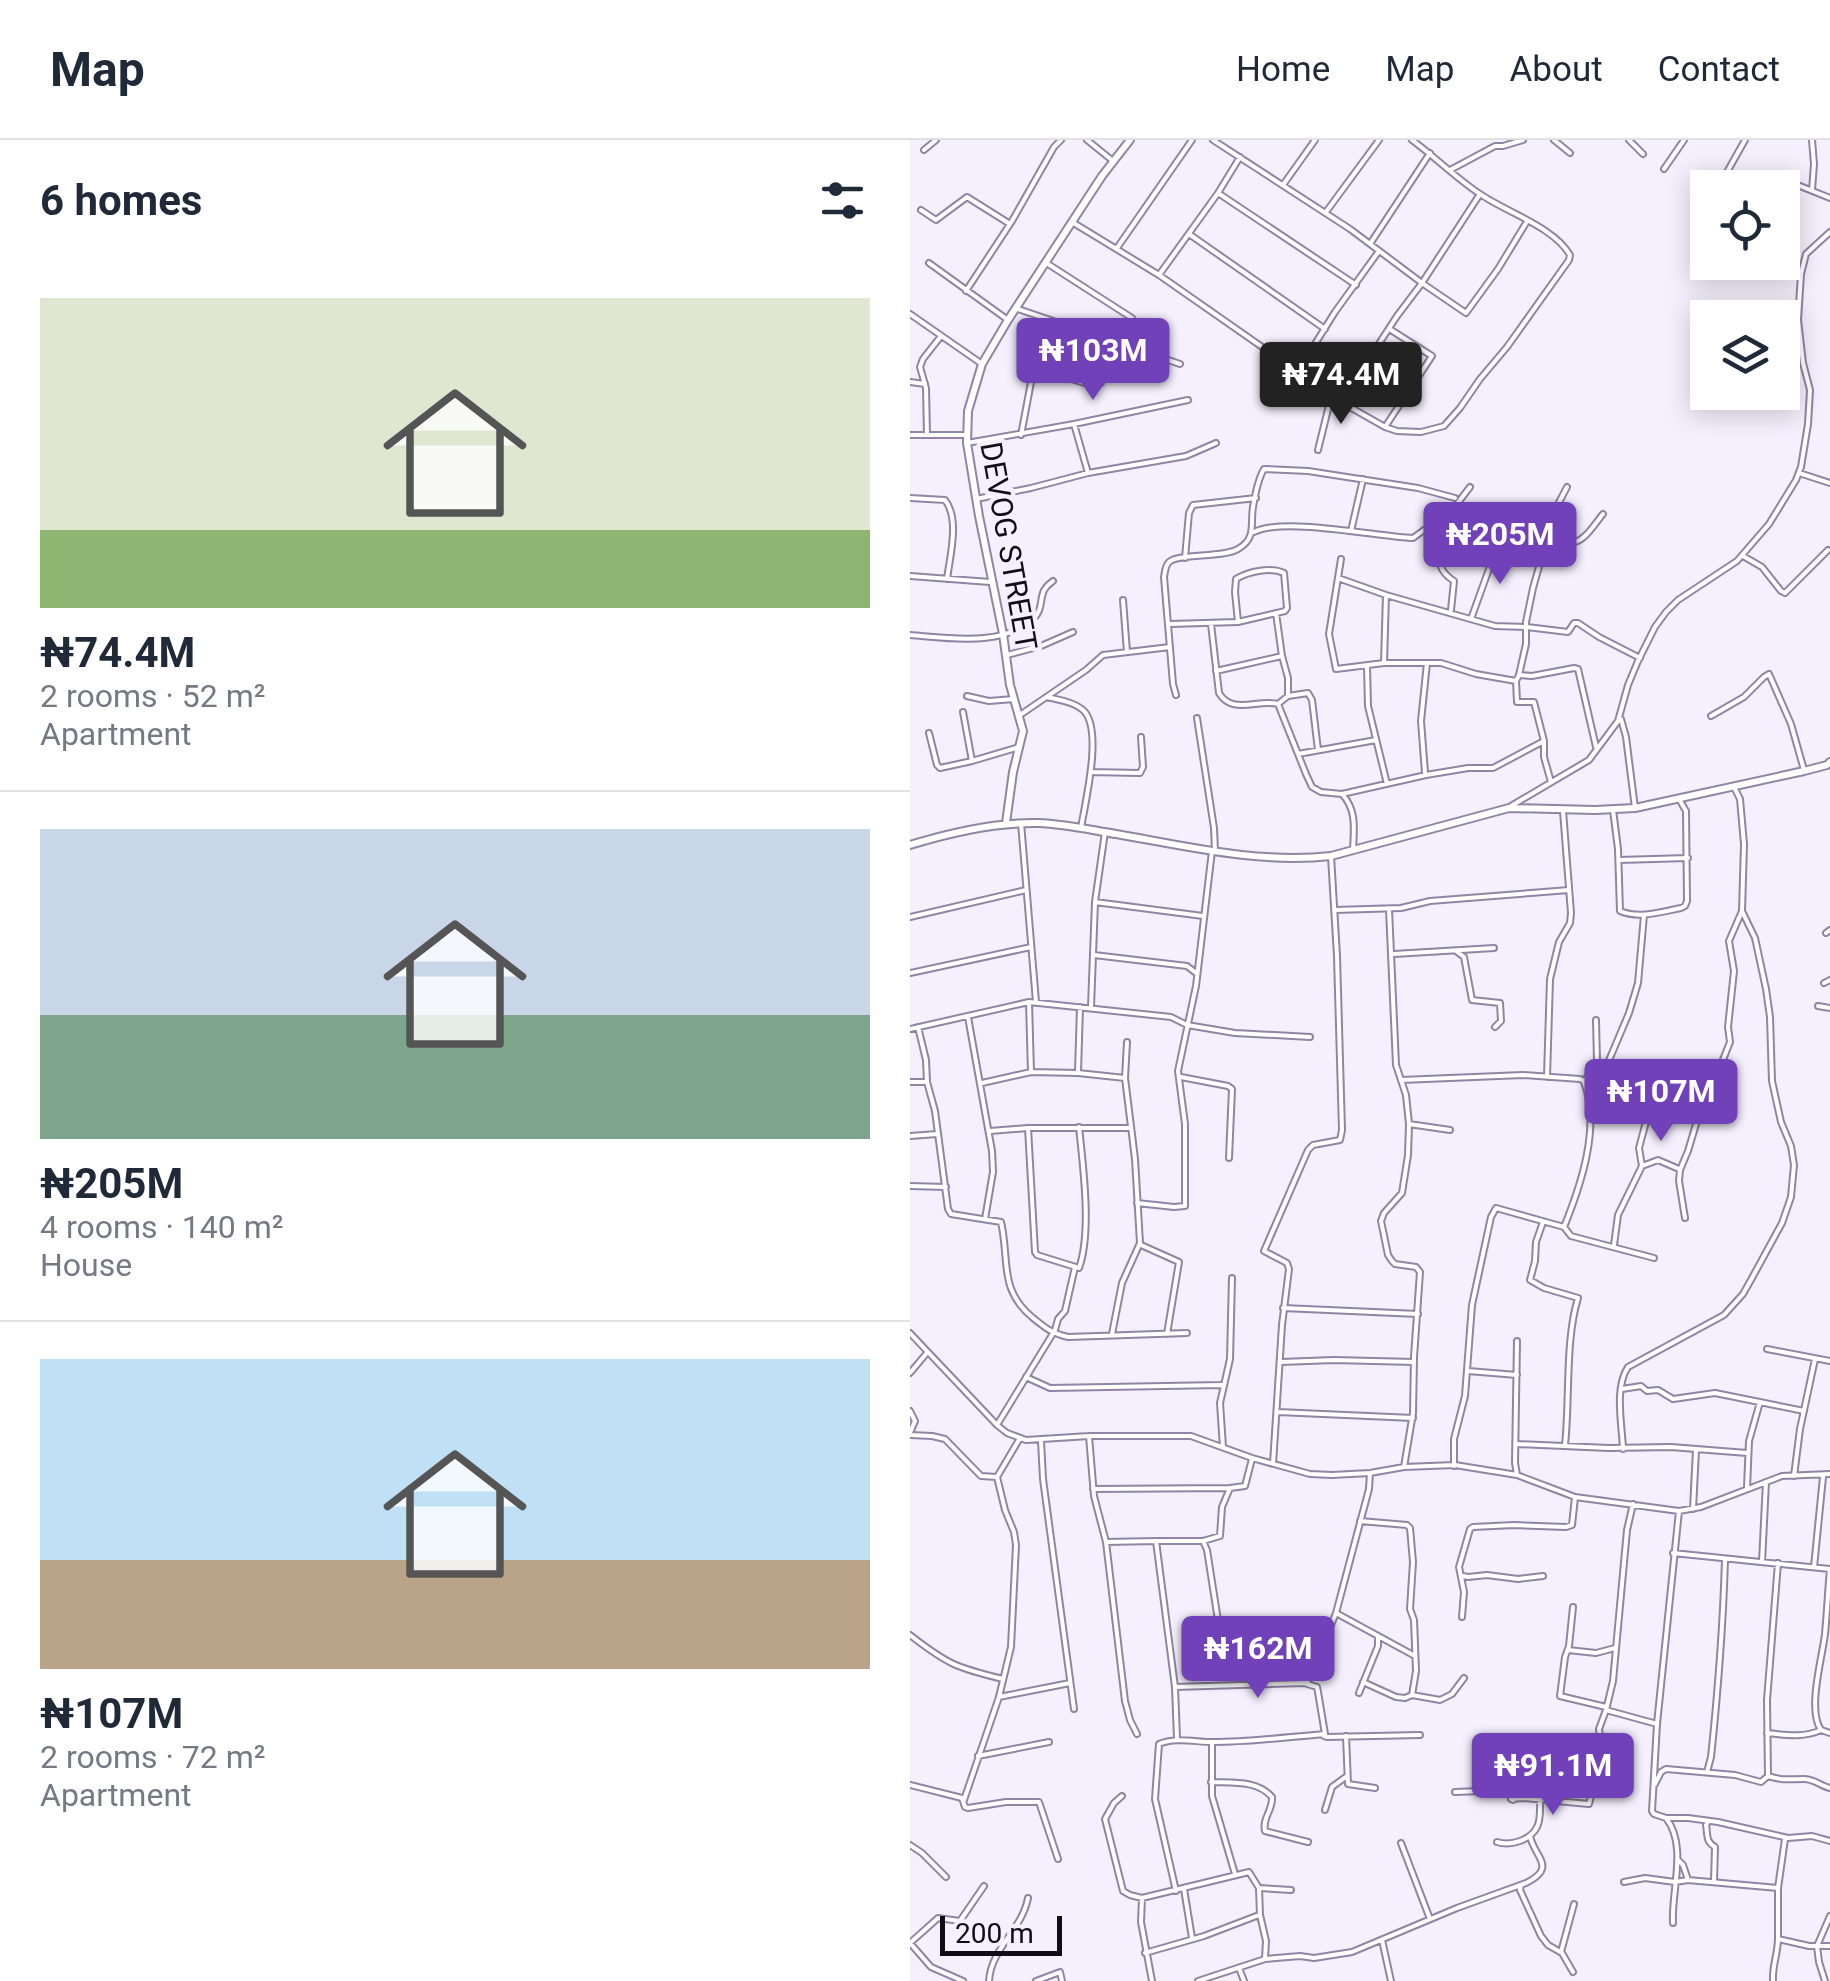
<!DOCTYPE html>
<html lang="en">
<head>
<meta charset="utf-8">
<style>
  body { margin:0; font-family:Roboto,sans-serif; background:#f6f6f7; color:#1f2937; height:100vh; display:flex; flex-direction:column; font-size:38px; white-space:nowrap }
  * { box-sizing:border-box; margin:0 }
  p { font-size:32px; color:#747a83 }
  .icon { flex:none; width:55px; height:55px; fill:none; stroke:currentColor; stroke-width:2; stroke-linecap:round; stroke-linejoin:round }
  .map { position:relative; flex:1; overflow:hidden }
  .drawer { display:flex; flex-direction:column; background:#fff; width:910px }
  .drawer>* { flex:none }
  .buttons { position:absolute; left:780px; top:30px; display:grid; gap:20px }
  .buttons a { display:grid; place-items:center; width:110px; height:110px; border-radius:0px; background:#fff; box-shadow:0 5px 25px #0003; font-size:50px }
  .scale { position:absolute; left:30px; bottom:25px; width:122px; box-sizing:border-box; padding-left:10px; border:5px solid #110c18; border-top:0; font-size:28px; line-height:35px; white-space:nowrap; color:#110c18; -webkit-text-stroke:8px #f4f0fd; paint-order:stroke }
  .price { position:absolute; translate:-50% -85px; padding:0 22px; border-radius:10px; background:#7041b9; color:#fff; font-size:32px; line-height:65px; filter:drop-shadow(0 2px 5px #0008) }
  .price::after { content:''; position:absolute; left:50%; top:60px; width:30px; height:22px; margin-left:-15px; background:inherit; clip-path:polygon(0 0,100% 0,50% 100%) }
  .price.on { background:#222; color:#fff }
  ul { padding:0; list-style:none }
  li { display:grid; align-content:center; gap:20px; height:530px; padding:0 40px }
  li+li { border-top:2px solid #e0e1e3 }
  li span { display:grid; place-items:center; height:310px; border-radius:0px; color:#555 }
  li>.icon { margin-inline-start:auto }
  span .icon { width:180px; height:180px; fill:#fffc; stroke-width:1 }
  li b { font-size:42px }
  h2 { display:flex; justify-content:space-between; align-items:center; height:120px; padding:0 40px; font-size:42px }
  header { display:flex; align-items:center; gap:60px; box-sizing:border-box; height:140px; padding:0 50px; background:#fff; border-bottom:2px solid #e0e1e3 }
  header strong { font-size:48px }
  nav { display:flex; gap:55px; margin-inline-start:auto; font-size:35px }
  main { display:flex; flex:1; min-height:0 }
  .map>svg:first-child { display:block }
</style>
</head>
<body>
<header>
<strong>Map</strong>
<nav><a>Home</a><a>Map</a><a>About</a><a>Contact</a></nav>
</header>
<main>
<section class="drawer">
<h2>6 homes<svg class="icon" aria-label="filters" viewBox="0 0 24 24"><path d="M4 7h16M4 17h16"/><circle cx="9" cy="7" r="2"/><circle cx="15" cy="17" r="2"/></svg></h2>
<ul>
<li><span style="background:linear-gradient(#dfe7d0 75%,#8fb573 0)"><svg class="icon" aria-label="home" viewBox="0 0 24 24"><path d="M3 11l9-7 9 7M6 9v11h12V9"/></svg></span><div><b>₦74.4M</b><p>2 rooms · 52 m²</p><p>Apartment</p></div></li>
<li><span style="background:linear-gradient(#c9d6e8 60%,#7fa58c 0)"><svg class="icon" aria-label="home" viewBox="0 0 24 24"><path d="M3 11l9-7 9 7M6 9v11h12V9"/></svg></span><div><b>₦205M</b><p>4 rooms · 140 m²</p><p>House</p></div></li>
<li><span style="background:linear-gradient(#bfe0f5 65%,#b9a48a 0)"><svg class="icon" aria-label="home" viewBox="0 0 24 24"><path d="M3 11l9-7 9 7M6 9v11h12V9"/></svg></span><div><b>₦107M</b><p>2 rooms · 72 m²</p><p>Apartment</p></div></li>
</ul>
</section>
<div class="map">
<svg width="920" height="1841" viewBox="0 0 920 1841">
  <rect width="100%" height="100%" fill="#f4f0fd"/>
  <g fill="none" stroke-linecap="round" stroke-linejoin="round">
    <g stroke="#9085a4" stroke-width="8">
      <path id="street" d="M 177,0 L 203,21
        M 303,0 L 440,89 L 512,143 L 556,173 L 588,129 L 616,83
        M 644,0 L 660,13
        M 719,0 L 733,14
        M 902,0 L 904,24 L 902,50
        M 14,10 L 26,0
        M 754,29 L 774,0
        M 540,30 L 585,6 L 593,6 L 613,0
        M 373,45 L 405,0
        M 812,48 L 812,41 L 835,0
        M 847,48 L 885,44 L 920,58
        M 308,53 L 446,145
        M 11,70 L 26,80 L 57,57 L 100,84
        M 416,72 L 469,0
        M 162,82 L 249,135 L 431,262 L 475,287 L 487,291 L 511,292 L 534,286 L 550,268 L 570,239 L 597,207 L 659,120 L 660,115 C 644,87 596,72 570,54 C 546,38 525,17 502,0
        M 279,94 L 415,189
        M 460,104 L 520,13
        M 207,108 L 282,0
        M 19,123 L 98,180
        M 138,124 L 222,178
        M 249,135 L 308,53 L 330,17
        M 56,151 L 102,81 L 144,7 L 151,0
        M 105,168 L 270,224
        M 0,174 L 72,224
        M 388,231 L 425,172 L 469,111
        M 123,233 L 140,233 L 185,246 L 191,243 L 201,213
        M 0,242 L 15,244
        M 431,262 L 487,176 L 512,143 L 570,54
        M 164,284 L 178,333 L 276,316 L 306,303
        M 475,287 L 522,216 L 481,190
        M 0,295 L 57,295
        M 17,295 L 16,248 L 10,227 L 13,219 L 31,196
        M 111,295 L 133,179
        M 57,303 L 164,284 L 278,260
        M 408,310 L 421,257
        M 889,333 L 920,343
        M 0,358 L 35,360 C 50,379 40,416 37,439
        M 66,359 L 121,348 L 178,333
        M 530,387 C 535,410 519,425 544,441 L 541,470
        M 441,391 L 453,339
        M 344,392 C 374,377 465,396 503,398 L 514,390 L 530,387 L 531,383 L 545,374 L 547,364 L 560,347
        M 640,400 L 647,394 C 648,394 661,402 662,402 C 674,403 686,382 693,374
        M 833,416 L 852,427 L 871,451 L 875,453 L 918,410
        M 275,418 L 279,373 L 283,365 L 346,358
        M 431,419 L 419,494 L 426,529 L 474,523 L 531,523 L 566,534 L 606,541
        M 0,436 L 80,442
        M 428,438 L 476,455 L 585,486 L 617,487 L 658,492 L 664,483 L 668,483 L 689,497 L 730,518
        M 213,460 L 217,512
        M 366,473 L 372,516 L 378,538 L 378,556
        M 561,479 L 588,404
        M 260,484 L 328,482 L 375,471 L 377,468 L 374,433 C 361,427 339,431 326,439 L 325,452 L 328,482
        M 301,484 L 309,553 C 322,575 347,559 368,564 L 378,556 L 398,553 L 402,560 L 408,610
        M 0,495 C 38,498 96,508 126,476 C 132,469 130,461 133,453 C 134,448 139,444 143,441
        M 97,515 L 131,506 L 163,492
        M 474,523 L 476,455
        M 457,526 L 458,566 L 477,644
        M 306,531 L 372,516
        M 609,535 L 622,536 L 664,528 L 668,529 L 686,607
        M 266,555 L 263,544 L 254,437 C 255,432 255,426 259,422 C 268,413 313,418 328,409 C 347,398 340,384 343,367 C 345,355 348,339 354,329 L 398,331 L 508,348 L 545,358
        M 57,556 L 79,561 L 104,559
        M 137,557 C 149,560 165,562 174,571 C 193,591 175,663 171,688
        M 368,564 L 396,634 L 402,647 L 411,652 L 432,654 L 516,635 L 558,628 L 583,628 L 634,601
        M 53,572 L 62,621
        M 110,575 L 176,530 L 193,515 L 260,507
        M 801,576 L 834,557 L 854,537 L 859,534 L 881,584 L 894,630
        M 287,578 L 304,688 L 305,711
        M 711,579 L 716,597 L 725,668
        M 19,593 L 27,625 L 30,628 L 62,621 L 109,607
        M 388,614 L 466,600
        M 181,632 L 230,633 L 233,627 L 231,597
        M 515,633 L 511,581 L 517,523
        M 641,642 L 634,617 L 634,601 L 624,562 L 607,562 L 606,541 L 609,535 L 616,504 L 616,482 L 623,448 L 645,370 L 657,347
        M 432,654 C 447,670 444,689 443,710
        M 601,666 L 679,620 L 708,581 L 718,545 L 728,521 L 745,487 L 756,472 L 768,460 L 827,421 L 859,384 L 886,340 L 891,327 L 898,284 L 900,250 L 893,223 L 888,180 L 891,134 L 896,114 L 920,92
        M 703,670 L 708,709 L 710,771 C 729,779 751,772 771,768 L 775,766 L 777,761 L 776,671 L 769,659
        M 111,683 L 126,862
        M 709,720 L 778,718
        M 185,762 L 293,776
        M 479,769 L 486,925 L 496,955 L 499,984 L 498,1015 L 492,1053 L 474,1073 L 471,1081 L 478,1115 L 482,1121 L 485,1124 L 506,1127 L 510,1132 L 504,1217 L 503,1273 L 494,1327
        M 425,770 L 491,768 L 520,761 L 659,750
        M 0,777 L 116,750
        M 916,793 L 920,790
        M 546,811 L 554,817 L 562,860 L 590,863 L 591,881 L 585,887
        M 484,814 L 584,808
        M 184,815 L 277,826 L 286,833
        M 0,833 L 121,807
        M 914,843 L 920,840
        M 119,862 L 121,932
        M 908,866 L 920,868
        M 181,867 L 185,762 L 195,692
        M 58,877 L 82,1011 L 83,1032 L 75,1079
        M 8,887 L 16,920 L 17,942 L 25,971 L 38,1069 L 41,1074 L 91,1082 C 100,1121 88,1149 123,1178 C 137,1189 141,1193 158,1197 L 277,1193
        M 0,889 L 119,862 L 261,877 L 277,885 L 325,893 L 400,897
        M 168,932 L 170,867
        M 271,937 L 318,946 L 322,949 L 319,1018
        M 637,937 L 640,839 L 649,802 L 660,783 L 661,773 L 653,671
        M 491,940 L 613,935 L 670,939 L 674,941
        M 674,941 L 686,925 L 687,921 L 686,880
        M 0,942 L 17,942
        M 72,943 L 121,932 L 168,933 L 215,938
        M 499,984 L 540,990
        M 118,988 L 125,1112 L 127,1115 L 169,1128 C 182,1092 173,1026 169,987
        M 80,991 L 118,988 L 220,988
        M 0,996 L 27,994
        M 732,1026 L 748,1020 L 769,1029
        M 0,1046 L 36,1047
        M 227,1063 L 264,1067 L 275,1066 L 275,984 L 268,931 L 286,846 L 302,711
        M 775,1078 L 769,1041 L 770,1030 L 778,1011 L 795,954 L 807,935 L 820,902 L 818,887 L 824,831 L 819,801 L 832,771 L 834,704 L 830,659 L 825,649
        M 633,1082 L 626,1102 L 625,1121 L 620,1140 L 634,1148 L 668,1158 C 655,1200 660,1259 655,1305
        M 654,1087 C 671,1045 691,986 674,942
        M 231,1105 L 269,1122 L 257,1194
        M 704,1105 L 708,1075 L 732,1026 L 729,1008 L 737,978 L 733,972 L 709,963 L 706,942 L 697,925 L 719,873 L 728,843 L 734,775
        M 373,1168 L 508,1174
        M 0,1193 L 87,1285 L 97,1293 L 116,1300 L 179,1296 L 281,1296 L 342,1318 L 400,1334 L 422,1335 L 460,1333 L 494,1327 L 545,1325 L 607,1335 L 665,1357 L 769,1371 L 791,1367 L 872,1336 L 920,1334
        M 202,1194 L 212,1143 L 230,1103 L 225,1019 L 215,938 L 217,902
        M 857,1209 L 920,1221
        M 371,1222 L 424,1220 L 504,1222
        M 558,1231 L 607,1235
        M 0,1233 L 16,1214
        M 116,1237 L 140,1248 L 312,1245
        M 712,1249 L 731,1246 L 737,1251 L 748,1250 L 763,1259 L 805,1253 L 894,1271
        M 0,1271 L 5,1281 L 0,1293
        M 368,1272 L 503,1278
        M 87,1285 L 145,1190 L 148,1179 L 155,1171 L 165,1127
        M 0,1295 L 22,1296 L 35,1299 L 71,1336 L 87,1337
        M 179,1296 L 184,1356 L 196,1402 L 246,1401 L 265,1547 L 267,1598
        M 131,1301 L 133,1339 L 164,1569
        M 606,1304 L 699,1308 L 761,1307 L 837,1313
        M 313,1307 L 310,1263 L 320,1219 L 322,1138
        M 713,1309 C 712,1284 704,1248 718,1227 L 814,1175 L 833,1154 L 842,1138 L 872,1083 L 881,1057 L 884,1025 L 881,1006 L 871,982 L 862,941 L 860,877 L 856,849 L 845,798 L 832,771
        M 363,1324 L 372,1185 L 379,1129 L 377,1123 L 354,1111 L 398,1010 L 403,1005 L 430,1000 L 432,990 L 427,816 L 421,716
        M 544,1326 L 544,1299 L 555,1256 L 562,1165 L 581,1077 L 586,1068 L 654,1087 L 661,1096 L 744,1118
        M 607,1335 L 605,1323 L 607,1201
        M 884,1336 L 890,1289 L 905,1219
        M 837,1348 L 839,1301 L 850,1262
        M 183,1349 L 320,1348 L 335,1346 L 342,1319
        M 783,1369 L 786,1310
        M 769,1371 L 747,1584 L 742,1671 L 744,1674 L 756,1678 L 778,1678 L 808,1682 L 878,1698 L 902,1696 L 920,1701
        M 450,1381 L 497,1385 L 500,1388 L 503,1422 L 500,1469 L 504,1480 L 506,1531 L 502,1555
        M 246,1401 L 293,1401 L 310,1396 L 312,1367 L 320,1348
        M 293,1401 L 297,1410 L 310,1493 L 323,1495 L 358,1491 L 418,1493
        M 196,1402 L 215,1561 L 220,1580 L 227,1594
        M 763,1413 L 920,1429
        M 852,1422 L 856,1342
        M 904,1427 L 913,1337
        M 920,1429 C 918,1451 917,1473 915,1494 C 912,1519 897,1570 911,1590 L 920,1593
        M 553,1436 L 558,1437 L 577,1435 L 608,1439 L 633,1436
        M 663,1467 L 659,1506 L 655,1517 L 650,1556 L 696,1567
        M 426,1473 L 505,1516
        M 552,1477 L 554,1452 L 549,1427 L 560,1389 L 563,1387 L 604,1385 L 656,1387 L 662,1385 L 665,1357
        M 0,1495 C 37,1524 47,1528 93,1539
        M 658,1510 L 686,1513 L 705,1508
        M 453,1542 L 486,1557 L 495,1558 L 502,1555 L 530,1560 L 542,1554 L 554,1538
        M 397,1543 L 426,1473 L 459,1349 L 460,1333
        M 265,1547 L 394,1543 L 407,1547 L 408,1552 L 415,1594
        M 449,1553 L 468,1506 L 468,1497
        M 89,1557 L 160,1543
        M 696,1570 L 747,1584
        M 857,1593 C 876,1595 894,1598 911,1590
        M 436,1596 L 438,1644 L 465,1648
        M 302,1602 L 302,1656 L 325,1734
        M 692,1615 L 625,1607 L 614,1609 C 602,1622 592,1645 603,1660 L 601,1659 L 613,1658 L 679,1664 L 692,1615 L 689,1589 L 696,1570 L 703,1541 L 717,1390 L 723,1364
        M 68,1616 L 139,1602
        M 797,1632 L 801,1617 C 808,1551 813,1485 815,1420
        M 858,1636 L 857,1560 L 868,1423
        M 858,1636 C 874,1641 879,1639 894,1639 C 904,1639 911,1646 920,1648
        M 301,1642 C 323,1643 347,1640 362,1657 C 363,1670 352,1678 355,1691 L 398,1702
        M 745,1644 L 751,1632 L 756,1629 L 825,1635 L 851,1642 L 858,1636
        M 0,1645 L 52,1658 L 55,1667 L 58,1668 L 96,1662 L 129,1662 L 148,1719
        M 545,1652 L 597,1650
        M 212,1656 L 204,1663 L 195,1679 L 213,1751 L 220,1755 L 232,1758 L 339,1732 L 349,1748 L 350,1775 L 356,1801 L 355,1819
        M 54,1660 L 89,1557 L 101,1507 L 106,1405 L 104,1392 L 95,1370 L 87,1337 L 110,1298
        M 415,1670 L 422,1647 L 437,1636
        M 756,1678 C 778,1706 761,1750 763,1783
        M 798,1682 L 796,1685 C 798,1695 795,1701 805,1707 L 804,1741
        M 587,1702 C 600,1706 620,1701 627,1687 C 631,1680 630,1668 630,1660
        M 491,1703 L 520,1779
        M 0,1705 L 12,1713 L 36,1737
        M 768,1720 L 773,1725 L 778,1740
        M 714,1742 L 735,1738 L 765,1742 L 778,1740 L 868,1748 L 875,1699
        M 611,1745 L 610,1750 L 631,1796 L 638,1805 L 652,1813 L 663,1832
        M 349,1748 L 381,1750
        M 274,1749 L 282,1798
        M 266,1751 L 245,1659 L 249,1604 C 266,1597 285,1602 303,1602 C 341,1602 378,1597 415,1594 L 414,1596 L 417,1597 L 510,1595
        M 232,1758 L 231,1782 L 242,1841
        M 868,1799 L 899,1806 L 920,1806
        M 472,1800 L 481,1841
        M 651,1812 L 664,1764
        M 235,1813 L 294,1796 L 349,1775
        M 329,1828 L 334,1841
        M 53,1841 L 21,1827 L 0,1803 L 28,1778 L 50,1781 L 74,1746
        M 79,1841 C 81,1808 112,1790 118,1758
        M 126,1841 L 150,1832 L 152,1841
        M 288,1841 L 355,1819 L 390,1816 L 404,1818 L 442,1812 L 547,1768 L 616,1743 C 648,1727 624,1717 620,1696
        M 863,1841 C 862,1826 868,1813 868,1799 C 868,1782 868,1765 868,1748
        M 915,1841 L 909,1822 L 907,1806 L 920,1776"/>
    </g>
    <g stroke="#9085a4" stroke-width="10">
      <path id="secondary" d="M 96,683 L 103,632 L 113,591 L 100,545 L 93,494 L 69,376 L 57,303 L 58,271 L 72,224 L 98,180 L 192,36 L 220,0
        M 0,705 C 42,692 85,682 129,683 C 155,684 181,690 206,694 C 276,706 349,724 421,716 L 599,668 L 685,670 L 725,668 L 894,631 L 917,625 L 920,622"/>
    </g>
    <use href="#street" stroke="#fff" stroke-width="4"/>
    <use href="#secondary" stroke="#fff" stroke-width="6"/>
  </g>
  <g text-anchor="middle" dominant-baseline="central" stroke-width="9" stroke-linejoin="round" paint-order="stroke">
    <g font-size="30" fill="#110c18" stroke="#f4f0fd">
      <text transform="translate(99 406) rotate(80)">DEVOG STREET</text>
    </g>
  </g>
</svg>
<div class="buttons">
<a><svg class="icon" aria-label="locate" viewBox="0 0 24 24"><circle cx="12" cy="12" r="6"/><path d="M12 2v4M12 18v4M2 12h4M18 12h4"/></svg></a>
<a><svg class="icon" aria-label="layers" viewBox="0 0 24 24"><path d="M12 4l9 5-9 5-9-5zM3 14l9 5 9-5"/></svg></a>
</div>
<div class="scale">200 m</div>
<b class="price" style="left:183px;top:263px">₦103M</b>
<b class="price on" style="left:431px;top:287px">₦74.4M</b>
<b class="price" style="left:590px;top:447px">₦205M</b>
<b class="price" style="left:751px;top:1004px">₦107M</b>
<b class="price" style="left:348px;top:1561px">₦162M</b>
<b class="price" style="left:643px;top:1678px">₦91.1M</b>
</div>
</main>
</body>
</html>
